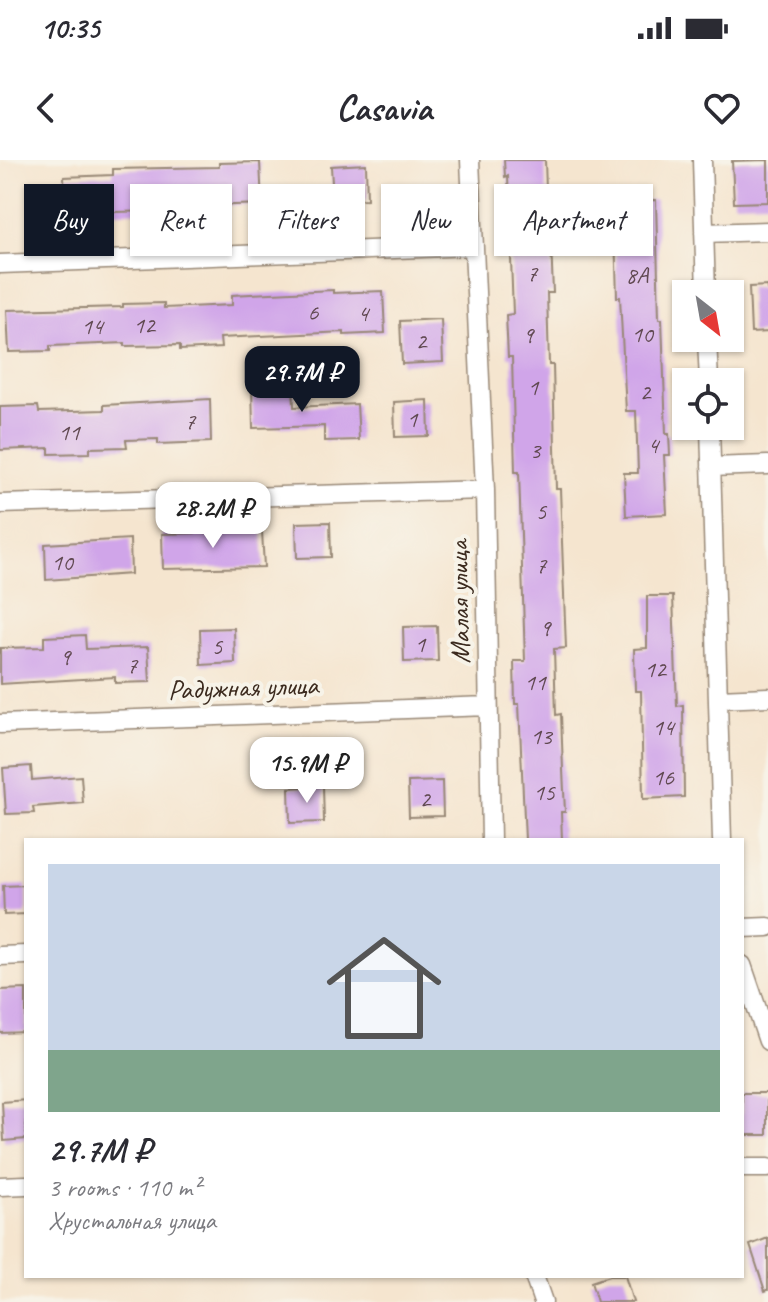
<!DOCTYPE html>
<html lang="en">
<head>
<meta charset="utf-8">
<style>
  body { margin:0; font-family:Caveat,sans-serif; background:#f7f7f7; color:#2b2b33; height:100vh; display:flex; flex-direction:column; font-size:30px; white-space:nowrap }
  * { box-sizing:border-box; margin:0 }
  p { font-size:26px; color:#7c7c81 }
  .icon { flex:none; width:44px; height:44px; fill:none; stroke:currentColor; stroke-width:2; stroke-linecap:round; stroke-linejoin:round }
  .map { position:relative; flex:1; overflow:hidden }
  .side { position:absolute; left:24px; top:678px; width:720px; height:440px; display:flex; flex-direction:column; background:#fff; border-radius:0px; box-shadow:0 2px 6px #0004 }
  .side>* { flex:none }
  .guide { position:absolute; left:24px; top:24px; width:720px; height:72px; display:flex; gap:16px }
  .needle { width:52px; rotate:149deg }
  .tools { position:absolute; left:672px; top:120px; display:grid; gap:16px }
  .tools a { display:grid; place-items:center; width:72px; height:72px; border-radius:0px; background:#fff; box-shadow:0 2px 6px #0004; font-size:40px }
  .price { position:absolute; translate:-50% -68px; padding:0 18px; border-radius:16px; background:#fff; color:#222; font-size:26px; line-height:52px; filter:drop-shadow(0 2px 4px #0008) }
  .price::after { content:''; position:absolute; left:50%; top:48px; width:24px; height:18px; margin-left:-12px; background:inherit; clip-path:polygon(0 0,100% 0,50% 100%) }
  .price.on { background:#111827; color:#fff }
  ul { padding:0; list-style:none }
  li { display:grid; align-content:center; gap:16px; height:424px; padding:0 24px }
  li+li { border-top:2px solid #e1e1e2 }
  li span { display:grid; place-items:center; height:248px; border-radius:0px; color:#555 }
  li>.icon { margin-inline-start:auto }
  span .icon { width:144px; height:144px; fill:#fffc; stroke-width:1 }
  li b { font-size:34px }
  .tag { padding:0 28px; border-radius:0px; background:#fff; box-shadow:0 2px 6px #0004; font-size:28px; line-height:72px }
  .tag.on { background:#111827; color:#fff }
  .status { display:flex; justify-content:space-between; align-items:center; height:56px; padding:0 40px; background:#fff; direction:ltr }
  .status svg { height:22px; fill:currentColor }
  header { display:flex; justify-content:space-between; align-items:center; height:104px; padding:0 24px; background:#fff; font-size:36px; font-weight:700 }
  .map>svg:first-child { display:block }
</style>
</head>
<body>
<div class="status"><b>10:35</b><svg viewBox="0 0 49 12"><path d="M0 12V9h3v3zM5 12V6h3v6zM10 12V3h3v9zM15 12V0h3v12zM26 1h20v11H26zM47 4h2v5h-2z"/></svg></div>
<header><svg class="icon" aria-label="back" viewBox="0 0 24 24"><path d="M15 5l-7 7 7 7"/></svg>Casavia<svg class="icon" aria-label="heart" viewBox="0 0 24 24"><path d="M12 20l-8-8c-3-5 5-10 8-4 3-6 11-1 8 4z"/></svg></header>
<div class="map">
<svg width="768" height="1142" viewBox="0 0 768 1142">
  <rect width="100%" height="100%" fill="#f7f3e8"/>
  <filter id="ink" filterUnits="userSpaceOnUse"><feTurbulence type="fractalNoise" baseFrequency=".0125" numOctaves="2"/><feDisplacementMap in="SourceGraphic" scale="16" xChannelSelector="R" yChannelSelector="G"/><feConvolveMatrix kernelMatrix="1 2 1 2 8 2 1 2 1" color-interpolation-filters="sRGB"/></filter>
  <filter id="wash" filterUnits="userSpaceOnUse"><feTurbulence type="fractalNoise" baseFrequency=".006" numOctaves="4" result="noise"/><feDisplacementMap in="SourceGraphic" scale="32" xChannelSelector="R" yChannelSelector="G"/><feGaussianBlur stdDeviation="1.8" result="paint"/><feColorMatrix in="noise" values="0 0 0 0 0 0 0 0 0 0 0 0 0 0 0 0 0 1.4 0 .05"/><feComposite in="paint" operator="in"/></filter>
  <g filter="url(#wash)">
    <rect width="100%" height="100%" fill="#f5e5cf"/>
    <g id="blocks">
      <path fill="#d0a5e9" d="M 504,0 L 545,0 L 546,30 L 549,30 L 553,133 L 547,133 L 549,205 L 553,205 L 556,329 L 560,329 L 566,488 L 554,489 L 556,555 L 561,554 L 563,610 L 565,652 L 561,652 L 562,680 L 525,680 L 519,544 L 515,544 L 514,501 L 525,501 L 519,312 L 515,312 L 512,197 L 508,197 L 506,155 L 513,154 L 508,16 L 505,17 Z
        M 768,0 L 768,42 L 734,43 L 732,1 Z
        M 260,2 L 262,44 L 208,46 L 208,50 L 66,53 L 64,17 L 113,15 L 113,9 L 219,7 L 219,3 Z
        M 366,4 L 367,39 L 333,41 L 331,6 Z
        M 435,25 L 436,67 L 395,69 L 394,26 Z
        M 656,40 L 659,159 L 662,159 L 666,274 L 669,274 L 670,295 L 664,295 L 667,354 L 626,356 L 624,313 L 638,313 L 636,251 L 626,251 L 620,137 L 617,137 L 614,41 Z
        M 768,126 L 768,172 L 751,173 L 749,127 Z
        M 333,130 L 333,133 L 383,131 L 385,173 L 344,175 L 344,172 L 220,178 L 221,188 L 180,190 L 180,185 L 125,186 L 125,183 L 50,186 L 50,191 L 9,192 L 7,150 L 123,147 L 123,144 L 164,143 L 164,148 L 232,145 L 232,135 Z
        M 441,159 L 443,202 L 402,204 L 400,161 Z
        M 293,224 L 294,247 L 357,244 L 359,280 L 324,281 L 324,266 L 253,268 L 252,226 Z
        M 210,239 L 211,282 L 158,284 L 158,279 L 126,280 L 127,287 L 90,288 L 90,293 L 49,294 L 49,288 L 0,290 L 0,247 L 38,246 L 39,252 L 104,250 L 104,245 Z
        M 428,240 L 429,276 L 395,277 L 394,242 Z
        M 330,362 L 331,397 L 297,398 L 296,363 Z
        M 262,371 L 264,407 L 163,409 L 162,374 Z
        M 130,379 L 131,414 L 46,420 L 45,384 Z
        M 647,436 L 673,436 L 677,546 L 683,545 L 684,637 L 643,639 L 641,531 L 635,531 L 634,489 L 647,488 Z
        M 437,466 L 438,501 L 404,502 L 403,467 Z
        M 234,468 L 235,503 L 201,505 L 200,469 Z
        M 85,475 L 86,489 L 148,487 L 150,522 L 115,523 L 115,517 L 0,524 L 0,488 L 44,487 L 44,477 Z
        M 31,606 L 32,620 L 81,616 L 83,643 L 33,647 L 34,653 L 6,654 L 3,608 Z
        M 442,621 L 443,656 L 409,657 L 408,622 Z
        M 323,626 L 324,662 L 290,663 L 289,628 Z
        M 26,725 L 26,754 L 4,755 L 3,726 Z
        M 26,829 L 26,872 L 0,873 L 0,830 Z
        M 742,933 L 767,933 L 767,975 L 742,975 Z
        M 26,940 L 26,979 L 4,981 L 2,942 Z
        M 768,1078 L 768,1130 L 765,1131 L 750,1085 Z
        M 609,1116 L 625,1116 L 633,1142 L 597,1142 L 591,1122 Z"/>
    </g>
  </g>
  <g filter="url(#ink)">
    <use href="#blocks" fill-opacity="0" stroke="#988876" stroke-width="2"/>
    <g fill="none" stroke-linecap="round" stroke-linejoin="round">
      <g stroke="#988876" stroke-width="21">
        <path id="minor" d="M 470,0 L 485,330 L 491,680
          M 702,0 L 706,134
          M 704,73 L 768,71
          M 0,104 L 473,86
          M 707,178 L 709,222
          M 710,266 L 722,680
          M 711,307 L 768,305
          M 0,344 L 485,330
          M 718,539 L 768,537
          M 0,564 L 488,546
          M 742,768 L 768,767
          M 0,796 L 26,795
          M 742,805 L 768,881
          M 742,1008 L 768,1008
          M 0,1026 L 26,1025
          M 534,1116 L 543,1142"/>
      </g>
      <use href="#minor" stroke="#fff" stroke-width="18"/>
    </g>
  </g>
  <g text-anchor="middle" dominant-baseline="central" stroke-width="8" stroke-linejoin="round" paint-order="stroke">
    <g font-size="24" fill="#604951">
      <text x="532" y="113">7</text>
      <text x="637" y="115">8А</text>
      <text x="313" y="152">6</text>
      <text x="363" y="153">4</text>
      <text x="144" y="165">12</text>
      <text x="92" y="166">14</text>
      <text x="642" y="174">10</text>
      <text x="528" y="175">9</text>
      <text x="421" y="181">2</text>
      <text x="533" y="227">1</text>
      <text x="645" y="232">2</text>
      <text x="412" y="259">1</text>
      <text x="190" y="261">7</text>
      <text x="69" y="272">11</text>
      <text x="653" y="285">4</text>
      <text x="535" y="290">3</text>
      <text x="541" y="351">5</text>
      <text x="62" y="402">10</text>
      <text x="541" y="405">7</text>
      <text x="545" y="468">9</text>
      <text x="420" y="484">1</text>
      <text x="217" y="486">5</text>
      <text x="65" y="497">9</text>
      <text x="132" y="505">7</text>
      <text x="655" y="509">12</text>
      <text x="535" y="522">11</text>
      <text x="663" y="567">14</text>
      <text x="541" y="576">13</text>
      <text x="663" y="617">16</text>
      <text x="544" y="632">15</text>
      <text x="425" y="639">2</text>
    </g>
    <g font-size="28" fill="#3b2a1e" stroke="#f7f3e8">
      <text transform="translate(459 442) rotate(-91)">Малая улица</text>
      <text transform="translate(243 527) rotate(-2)">Радужная улица</text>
    </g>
  </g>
</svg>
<div class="tools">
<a><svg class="needle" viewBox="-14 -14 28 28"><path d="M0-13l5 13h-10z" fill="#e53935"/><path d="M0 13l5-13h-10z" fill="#7c7c81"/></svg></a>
<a><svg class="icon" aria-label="locate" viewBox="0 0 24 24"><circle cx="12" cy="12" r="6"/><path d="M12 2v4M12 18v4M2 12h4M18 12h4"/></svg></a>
</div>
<b class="price on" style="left:302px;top:254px">29.7M ₽</b>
<b class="price" style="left:213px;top:390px">28.2M ₽</b>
<b class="price" style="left:307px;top:645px">15.9M ₽</b>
<div class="guide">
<a class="tag on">Buy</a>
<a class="tag">Rent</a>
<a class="tag">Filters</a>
<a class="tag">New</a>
<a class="tag">Apartment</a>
</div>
<section class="side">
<ul>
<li><span style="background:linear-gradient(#c9d6e8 75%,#7fa58c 0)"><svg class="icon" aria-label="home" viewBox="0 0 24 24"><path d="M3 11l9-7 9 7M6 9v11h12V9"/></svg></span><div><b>29.7M ₽</b><p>3 rooms · 110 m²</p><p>Хрустальная улица</p></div></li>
</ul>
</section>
</div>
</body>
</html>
